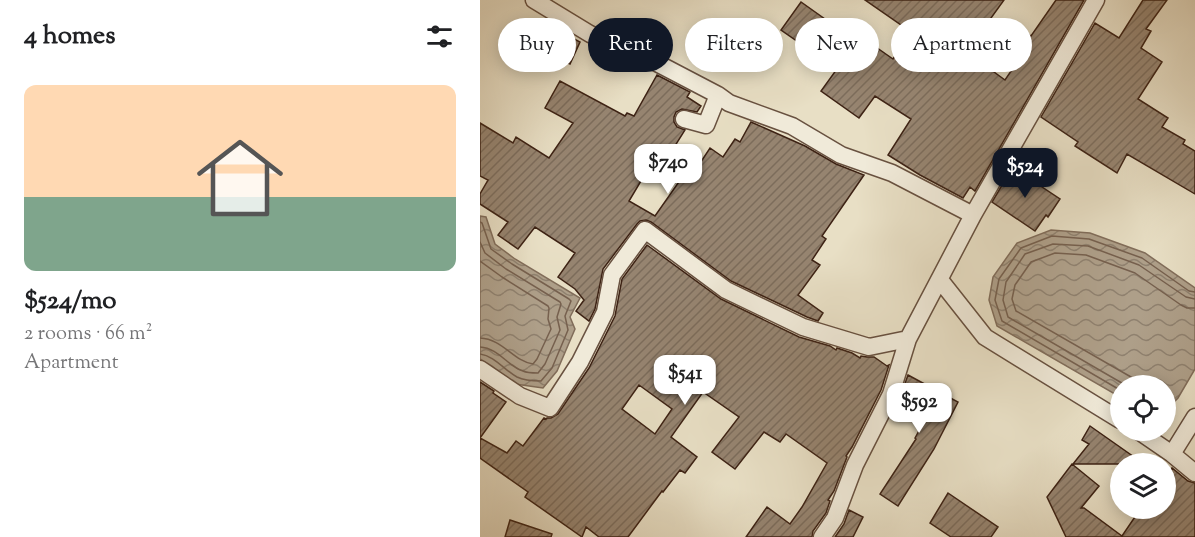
<!DOCTYPE html>
<html lang="en">
<head>
<meta charset="utf-8">
<style>
  body { margin:0; font-family:"Sorts Mill Goudy",serif; background:#f6f6f6; color:#202124; height:100vh; display:flex; flex-direction:column; font-size:22px; white-space:nowrap }
  * { box-sizing:border-box; margin:0 }
  p { font-size:20px; color:#757577 }
  .icon { flex:none; width:33px; height:33px; fill:none; stroke:currentColor; stroke-width:2; stroke-linecap:round; stroke-linejoin:round }
  .map { position:relative; flex:1; overflow:hidden }
  .details { display:flex; flex-direction:column; background:#fff; width:480px }
  .details>* { flex:none }
  .hud { position:absolute; left:18px; top:18px; width:570px; height:54px; display:flex; gap:12px }
  .controls { position:absolute; left:630px; top:375px; display:grid; gap:12px }
  .controls a { display:grid; place-items:center; width:66px; height:66px; border-radius:50%; background:#fff; box-shadow:0 3px 15px #0003; font-size:30px }
  .price { position:absolute; translate:-50% -51px; padding:0 14px; border-radius:12px; background:#fff; color:#222; font-size:20px; line-height:39px; filter:drop-shadow(0 2px 3px #0008) }
  .price::after { content:''; position:absolute; left:50%; top:36px; width:18px; height:14px; margin-left:-9px; background:inherit; clip-path:polygon(0 0,100% 0,50% 100%) }
  .price.selected { background:#111827; color:#fff }
  ul { padding:0; list-style:none }
  li { display:grid; align-content:center; gap:12px; height:318px; padding:0 24px }
  li+li { border-top:2px solid #e0e0e0 }
  li span { display:grid; place-items:center; height:186px; border-radius:12px; color:#555 }
  li>.icon { margin-inline-start:auto }
  span .icon { width:108px; height:108px; fill:#fffc; stroke-width:1 }
  li b { font-size:26px }
  h2 { display:flex; justify-content:space-between; align-items:center; height:72px; padding:0 24px; font-size:26px }
  .tag { padding:0 21px; border-radius:27px; background:#fff; box-shadow:0 3px 15px #0003; font-size:21px; line-height:54px }
  .tag.selected { background:#111827; color:#fff }
  main { display:flex; flex:1; min-height:0 }
  .map>svg:first-child { display:block }
</style>
</head>
<body>
<main>
<section class="details">
<h2>4 homes<svg class="icon" aria-label="filters" viewBox="0 0 24 24"><path d="M4 7h16M4 17h16"/><circle cx="9" cy="7" r="2"/><circle cx="15" cy="17" r="2"/></svg></h2>
<ul>
<li><span style="background:linear-gradient(#ffd9b3 60%,#7fa58c 0)"><svg class="icon" aria-label="home" viewBox="0 0 24 24"><path d="M3 11l9-7 9 7M6 9v11h12V9"/></svg></span><div><b>$524/mo</b><p>2 rooms · 66 m²</p><p>Apartment</p></div></li>
</ul>
</section>
<div class="map">
<svg width="715" height="537" viewBox="0 0 715 537">
  <defs>
    <pattern id="water-waves" width="16" height="10" patternUnits="userSpaceOnUse" patternTransform="scale(1.5)"><rect width="16" height="10" fill="#ae9f89"/><path d="M0 5q4-4 8 0t8 0" fill="none" stroke="#8f816f"/></pattern>
    <pattern id="building-hatch" width="6" height="6" patternUnits="userSpaceOnUse" patternTransform="scale(1.5)"><rect width="6" height="6" fill="#968470"/><path d="M-1 1l2-2M0 6l6-6M5 7l2-2" fill="none" stroke="#7c6c5b"/></pattern>
  </defs>
  <rect width="100%" height="100%" fill="#e8dfc5"/>
  <filter id="stains"><feTurbulence type="fractalNoise" baseFrequency=".00333" numOctaves="4"/><feColorMatrix values="0 0 0 0 .2 0 0 0 0 .09 0 0 0 0 .02 0 0 0 .5 -.17"/></filter>
  <radialGradient id="worn" r=".72"><stop offset=".6" stop-color="#630" stop-opacity="0"/><stop offset="1" stop-color="#630" stop-opacity=".3"/></radialGradient>
  <path fill="url(#water-waves)" stroke="#816d5a" stroke-width="1.5" d="M 0,216 L 6,217 L 15,244 L 35,259 L 100,298 L 90,317 L 95,329 L 77,371 L 63,388 L 35,384 L 12,366 L 0,359 Z
    M 571,230 L 610,233 L 665,253 L 715,288 L 715,369 L 698,398 L 686,410 L 686,386 L 640,386 L 640,397 L 517,326 L 509,300 L 513,277 L 537,243 Z"/>
  <g fill="none" stroke-linecap="round" stroke-linejoin="round">
    <path stroke="#76604e" stroke-width="1.5" d="M 0,222 L 2,223 L 11,249 L 32,264 L 89,299 L 91,301 L 85,316 L 88,330 L 72,368 L 61,381 C 54,381 43,380 37,377 C 24,370 15,356 0,354
      M 0,242 L 5,253 L 26,269 L 80,302 L 81,304 L 77,317 L 80,330 L 65,364 L 58,373 C 53,373 47,373 43,371 C 27,366 19,348 0,347
      M 0,261 L 22,277 L 68,306 L 69,308 L 68,319 L 71,329 L 57,359 L 53,364 C 33,361 23,339 0,338
      M 647,386 L 528,317 L 523,300 L 526,282 L 545,254 L 573,244 L 608,246 L 659,265 L 706,297 L 715,299
      M 660,386 L 651,377 L 536,311 L 532,299 L 535,285 L 551,262 L 575,253 L 606,255 L 655,273 L 701,305 L 707,308 L 715,308
      M 640,390 L 522,321 L 515,300 L 519,279 L 541,248 L 572,236 L 609,239 L 662,258 L 709,291 L 715,292"/>
  </g>
  <path fill="url(#building-hatch)" stroke="#3d2214" stroke-width="1.5" fill-rule="evenodd" d="M 385,0 L 524,0 L 503,29 L 515,38 L 499,61 L 525,80 L 542,55 L 531,47 L 543,30 L 551,36 L 576,0 L 604,0 L 495,191 L 490,187 L 483,198 L 440,175 L 408,155 L 431,119 L 395,96 L 379,118 L 341,91 L 357,69 L 301,30 L 321,2 L 376,41 L 380,36 L 413,59 L 431,32 Z
    M 663,0 L 687,0 L 666,29 L 671,31 L 661,48 L 682,62 L 658,99 L 688,118 L 682,127 L 705,140 L 703,144 L 715,151 L 715,194 L 647,154 L 637,173 L 595,146 L 598,142 L 561,117 L 615,23 L 639,38 Z
    M 83,33 L 100,42 L 90,64 L 72,56 Z
    M 177,75 L 210,92 L 207,97 L 221,106 L 217,112 L 202,109 L 196,112 L 194,117 L 194,122 L 197,127 L 205,130 L 183,165 L 174,159 L 149,201 L 175,216 L 203,176 L 209,180 L 230,148 L 243,157 L 255,139 L 260,142 L 271,122 L 325,146 L 356,164 L 384,175 L 342,236 L 346,239 L 332,260 L 340,265 L 318,295 L 343,313 L 338,321 L 327,317 L 251,281 L 171,222 L 166,220 L 160,221 L 157,224 L 123,269 L 115,309 L 109,321 L 96,311 L 104,300 L 95,289 L 78,277 L 95,253 L 55,227 L 38,249 L 18,235 L 28,222 L 0,204 L 0,194 L 8,180 L 0,176 L 0,123 L 33,143 L 36,137 L 69,158 L 93,123 L 65,108 L 80,81 L 145,116 L 147,113 L 154,116 Z
    M 534,165 L 548,174 L 547,177 L 580,199 L 568,217 L 566,215 L 555,231 L 512,202 Z
    M 167,245 L 241,299 L 319,337 L 350,346 L 356,350 L 357,348 L 372,353 L 380,358 L 381,356 L 387,357 L 394,357 L 407,366 L 409,365 L 401,390 L 372,447 L 366,456 L 367,457 L 354,491 L 348,500 L 350,501 L 346,513 L 333,531 L 332,537 L 266,537 L 287,507 L 310,524 L 322,507 L 347,463 L 306,434 L 300,442 L 284,432 L 255,469 L 232,452 L 259,417 L 223,392 L 191,437 L 217,457 L 205,473 L 200,470 L 183,492 L 182,491 L 148,537 L 119,537 L 106,527 L 102,537 L 45,497 L 48,492 L 0,458 L 0,382 L 14,391 L 13,393 L 26,402 L 0,438 L 27,453 L 36,441 L 43,446 L 64,418 L 66,419 L 67,418 L 71,418 L 78,414 L 109,368 L 135,316 L 142,279 ZM 159,385 L 192,409 L 175,434 L 142,409 Z
    M 428,375 L 478,402 L 454,449 L 418,506 L 400,494 L 436,439 L 435,438 L 446,418 L 418,403 Z
    M 610,426 L 664,464 L 593,464 L 609,444 L 602,440 Z
    M 592,464 L 619,486 L 601,508 L 604,508 L 642,536 L 661,508 L 686,508 L 686,481 L 692,468 L 708,481 L 715,483 L 715,537 L 586,537 L 567,497 Z
    M 468,493 L 518,527 L 511,537 L 471,537 L 450,523 Z
    M 369,510 L 383,517 L 373,537 L 355,537 L 364,524 Z
    M 30,520 L 72,534 L 71,537 L 25,537 Z"/>
  <g fill="none" stroke-linecap="round" stroke-linejoin="round">
    <g stroke="#685140" stroke-width="19">
      <path id="street" d="M 54,0 L 110,34 L 173,61 L 238,95
        M 204,119 L 226,125 L 238,95 L 249,103 L 312,126 L 361,155 L 412,173 L 493,215
        M 460,280 L 505,337 L 640,420
        M 0,369 L 40,396 L 70,408 L 100,362 L 125,312 L 132,275 L 165,230 L 246,290 L 323,327 L 389,347 L 428,339
        M 657,430 L 692,454 L 715,473
        M 692,454 L 715,417
        M 342,537 L 355,518 L 375,465 L 411,394 L 428,339 L 493,215 L 616,0"/>
    </g>
    <use href="#street" stroke="#f0ead9" stroke-width="16"/>
  </g>
  <rect width="100%" height="100%" filter="url(#stains)"/>
  <rect width="100%" height="100%" fill="url(#worn)"/>
</svg>
<div class="controls">
<a><svg class="icon" aria-label="locate" viewBox="0 0 24 24"><circle cx="12" cy="12" r="6"/><path d="M12 2v4M12 18v4M2 12h4M18 12h4"/></svg></a>
<a><svg class="icon" aria-label="layers" viewBox="0 0 24 24"><path d="M12 4l9 5-9 5-9-5zM3 14l9 5 9-5"/></svg></a>
</div>
<b class="price" style="left:188px;top:195px">$740</b>
<b class="price selected" style="left:545px;top:199px">$524</b>
<b class="price" style="left:205px;top:406px">$541</b>
<b class="price" style="left:439px;top:434px">$592</b>
<div class="hud">
<a class="tag">Buy</a>
<a class="tag selected">Rent</a>
<a class="tag">Filters</a>
<a class="tag">New</a>
<a class="tag">Apartment</a>
</div>
</div>
</main>
</body>
</html>
